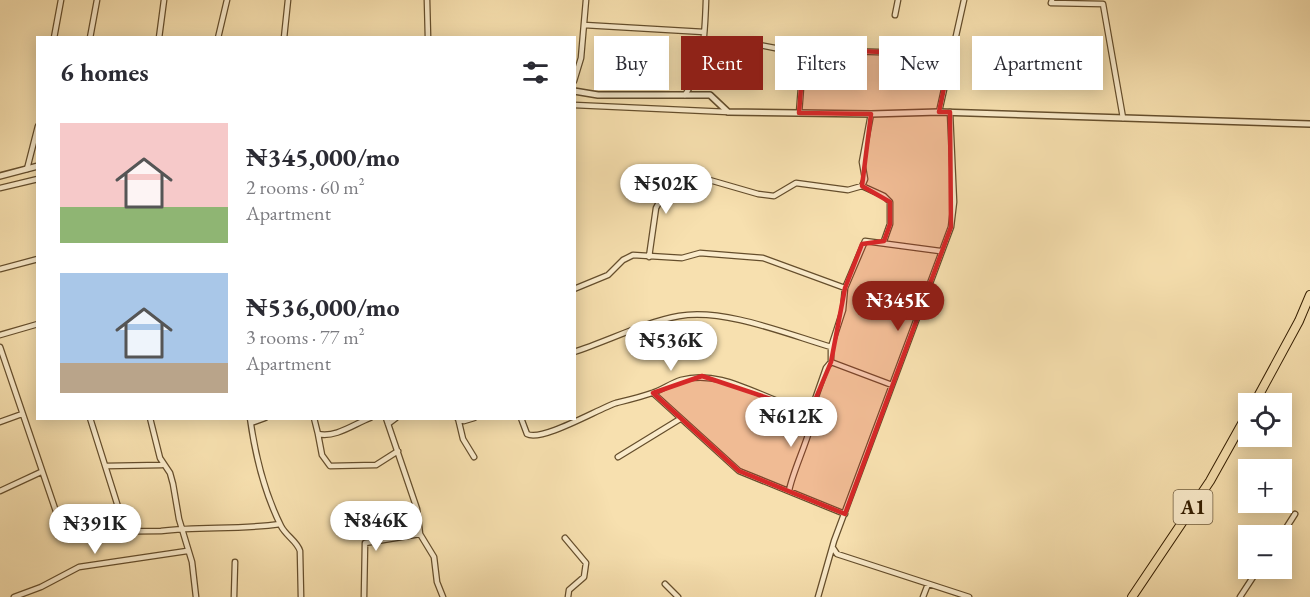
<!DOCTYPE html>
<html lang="en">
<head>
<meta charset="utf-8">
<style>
  body { margin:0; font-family:"EB Garamond",serif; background:#f2f2f3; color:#2b2b33; height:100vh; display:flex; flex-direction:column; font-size:22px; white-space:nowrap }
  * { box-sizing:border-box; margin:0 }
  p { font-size:20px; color:#7c7c81 }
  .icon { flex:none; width:33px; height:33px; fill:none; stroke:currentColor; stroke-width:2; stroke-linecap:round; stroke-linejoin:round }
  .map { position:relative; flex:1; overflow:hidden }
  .details { position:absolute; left:36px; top:36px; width:540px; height:384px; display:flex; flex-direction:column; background:#fff; border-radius:0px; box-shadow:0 3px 15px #0003 }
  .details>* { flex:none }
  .guide { position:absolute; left:594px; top:36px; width:570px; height:54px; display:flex; gap:12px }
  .controls { position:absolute; left:1238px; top:393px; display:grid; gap:12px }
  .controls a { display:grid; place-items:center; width:54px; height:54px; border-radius:0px; background:#fff; box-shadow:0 3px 15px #0003; font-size:30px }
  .price { position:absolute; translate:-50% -51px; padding:0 14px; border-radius:21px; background:#fff; color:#222; font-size:20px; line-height:39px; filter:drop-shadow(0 2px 3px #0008) }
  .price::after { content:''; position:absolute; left:50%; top:36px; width:18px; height:14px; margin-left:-9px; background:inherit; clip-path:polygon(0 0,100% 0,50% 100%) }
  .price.on { background:#8f2418; color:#fff }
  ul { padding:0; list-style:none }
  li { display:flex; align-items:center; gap:18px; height:150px; padding:0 24px }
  li span { display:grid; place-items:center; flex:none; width:168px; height:120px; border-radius:0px; color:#555 }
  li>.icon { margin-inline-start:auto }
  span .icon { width:72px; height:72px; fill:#fffc; stroke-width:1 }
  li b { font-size:26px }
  h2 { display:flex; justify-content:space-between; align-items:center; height:72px; padding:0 24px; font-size:26px }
  .chip { padding:0 21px; border-radius:0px; background:#fff; box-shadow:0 3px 15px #0003; font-size:21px; line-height:54px }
  .chip.on { background:#8f2418; color:#fff }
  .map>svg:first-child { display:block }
</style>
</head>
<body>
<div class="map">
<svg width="1310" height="597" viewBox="0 0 1310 597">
  <rect width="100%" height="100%" fill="#f7e0af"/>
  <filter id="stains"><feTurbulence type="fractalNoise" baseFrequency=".00333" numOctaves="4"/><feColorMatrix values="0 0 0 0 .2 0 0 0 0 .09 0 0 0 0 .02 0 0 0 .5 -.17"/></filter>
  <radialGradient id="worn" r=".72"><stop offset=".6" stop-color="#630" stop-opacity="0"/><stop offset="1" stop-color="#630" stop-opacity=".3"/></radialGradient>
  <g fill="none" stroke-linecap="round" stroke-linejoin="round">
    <g stroke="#654e2c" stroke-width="7">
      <path id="minor" d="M 427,0 L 428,38
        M 1052,0 L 1051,3 L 1103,4 L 1123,118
        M 895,15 L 898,0
        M 584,25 L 704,32
        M 54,38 L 61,0
        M 90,38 L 97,0
        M 159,38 L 164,0
        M 218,38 L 227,0
        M 284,38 L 288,0
        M 704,43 L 734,40 L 780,49 L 909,53 L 949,64
        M 574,81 L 581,58 L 586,0
        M 685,95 C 704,68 705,32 706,0
        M 574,105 L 728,112
        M 939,112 L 964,0
        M 799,113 L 804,49
        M 27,169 L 38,126
        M 670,182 L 683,183 L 706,179 L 758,194 L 774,196 L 796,183 L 848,190 L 862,186 L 865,179 L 862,162 L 871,114
        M 862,186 L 884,196 L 890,202 L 890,224 L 884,241
        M 0,188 L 38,179
        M 649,257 L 656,208 L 670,182 L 669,179
        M 0,269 L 38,259
        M 574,289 L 608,275 L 623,260 L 633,255 L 682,258 L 700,253 L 763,258 L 845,288
        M 0,335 L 38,324
        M 0,347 L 63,532 L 161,531 C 200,526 240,530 280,524
        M 574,352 C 608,341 645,322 679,316 C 724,308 787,334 831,347
        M 892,385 L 831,362 L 831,347 L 843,310 L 845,288 L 865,241 L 940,251
        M 653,393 L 739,471 L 845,514
        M 90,418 L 126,532
        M 150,418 L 160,458 L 170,473 L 173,484 L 179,519 L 192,562 L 196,597
        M 250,418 C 255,454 265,494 281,526 C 286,536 297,541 300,551 L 301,597
        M 314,418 L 318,434 C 336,438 354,424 370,418
        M 386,418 L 417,509 L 420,534 L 434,557 L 437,582 L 443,597
        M 458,418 L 463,439 L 474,457
        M 521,418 L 527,434 C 542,442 598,409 616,403 C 628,400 641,397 652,393 C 662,390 671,383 681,380 C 727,367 769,406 814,411
        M 458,419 L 464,421 L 474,418
        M 0,422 L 22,414
        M 251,423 L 265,418
        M 388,424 L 396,418
        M 318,434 L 322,455 L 330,466 L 376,465 L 398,451
        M 618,457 L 680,419
        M 106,466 L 162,465
        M 0,491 L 41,472
        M 789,491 C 793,468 817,424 813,405 L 826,368 L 831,362
        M 1281,536 L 1295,514
        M 565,538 L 586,563 L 584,577 L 569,590 L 568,597
        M 833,548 L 837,554 L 969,597
        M 665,584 L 678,597
        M 14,597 L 41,587 L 79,567 L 187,551
        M 234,597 L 235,562
        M 364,597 L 365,543 L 420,534
        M 818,597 L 834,541 L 951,227 L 954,202 L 950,112
        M 923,597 L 928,584
        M 1240,597 L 1259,568"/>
    </g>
    <g stroke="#654e2c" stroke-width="8">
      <path id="tertiary" d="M 574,91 L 598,95 L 710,95 L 728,112 L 871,114 L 939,112 L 1310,124
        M 0,176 L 38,166"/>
    </g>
    <g stroke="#341d00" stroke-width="10">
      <path id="trunk" d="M 1254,404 L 1299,321 L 1310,295
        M 1132,597 L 1210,481 L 1248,413"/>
    </g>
    <use href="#minor" stroke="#faebcb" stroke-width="4.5"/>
    <use href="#tertiary" stroke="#faebcb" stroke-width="5"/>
    <use href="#trunk" stroke="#f7e0af" stroke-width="8"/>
  </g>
  <path fill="#d62828" fill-opacity="0.2" stroke="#d62828" stroke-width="4.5" stroke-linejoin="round" d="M 804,49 L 909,53 L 949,64 L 939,112 L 950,112 L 951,227 L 845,514 L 739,471 L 653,393 L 702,376 L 810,412 L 831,362 L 845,288 L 862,244 L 884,241 L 890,224 L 890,202 L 862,186 L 871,114 L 799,113 Z"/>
  <g text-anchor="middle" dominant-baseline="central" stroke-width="5" stroke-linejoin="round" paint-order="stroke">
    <rect fill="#faebcb" stroke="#6f5b3d" stroke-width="1.5" x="1173.5" y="490" width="39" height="34" rx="4.5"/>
    <g font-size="20" font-weight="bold" fill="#341d00">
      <text x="1193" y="507">A1</text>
    </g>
  </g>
  <rect width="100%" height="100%" filter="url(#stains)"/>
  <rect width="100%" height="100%" fill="url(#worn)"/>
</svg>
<div class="controls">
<a><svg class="icon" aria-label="locate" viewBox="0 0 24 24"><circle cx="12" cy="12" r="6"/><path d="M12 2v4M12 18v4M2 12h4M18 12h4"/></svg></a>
<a>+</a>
<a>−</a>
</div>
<b class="price" style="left:666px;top:215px">₦502K</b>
<b class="price on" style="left:898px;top:332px">₦345K</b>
<b class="price" style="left:671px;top:372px">₦536K</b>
<b class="price" style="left:791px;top:448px">₦612K</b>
<b class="price" style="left:376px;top:552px">₦846K</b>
<b class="price" style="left:95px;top:555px">₦391K</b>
<div class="guide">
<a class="chip">Buy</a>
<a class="chip on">Rent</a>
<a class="chip">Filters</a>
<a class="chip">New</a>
<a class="chip">Apartment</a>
</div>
<section class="details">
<h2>6 homes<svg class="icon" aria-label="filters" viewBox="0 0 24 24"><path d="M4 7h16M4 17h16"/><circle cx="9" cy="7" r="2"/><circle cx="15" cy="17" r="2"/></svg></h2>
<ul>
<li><span style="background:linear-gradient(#f6c9c9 70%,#8fb573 0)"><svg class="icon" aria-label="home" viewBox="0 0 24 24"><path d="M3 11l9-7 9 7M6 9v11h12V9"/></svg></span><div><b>₦345,000/mo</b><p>2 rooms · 60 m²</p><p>Apartment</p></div></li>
<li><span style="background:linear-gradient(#a9c7e8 75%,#b9a48a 0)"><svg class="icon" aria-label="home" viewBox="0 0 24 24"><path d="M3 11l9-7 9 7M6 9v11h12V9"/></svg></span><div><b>₦536,000/mo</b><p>3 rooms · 77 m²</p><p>Apartment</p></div></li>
</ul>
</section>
</div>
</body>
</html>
